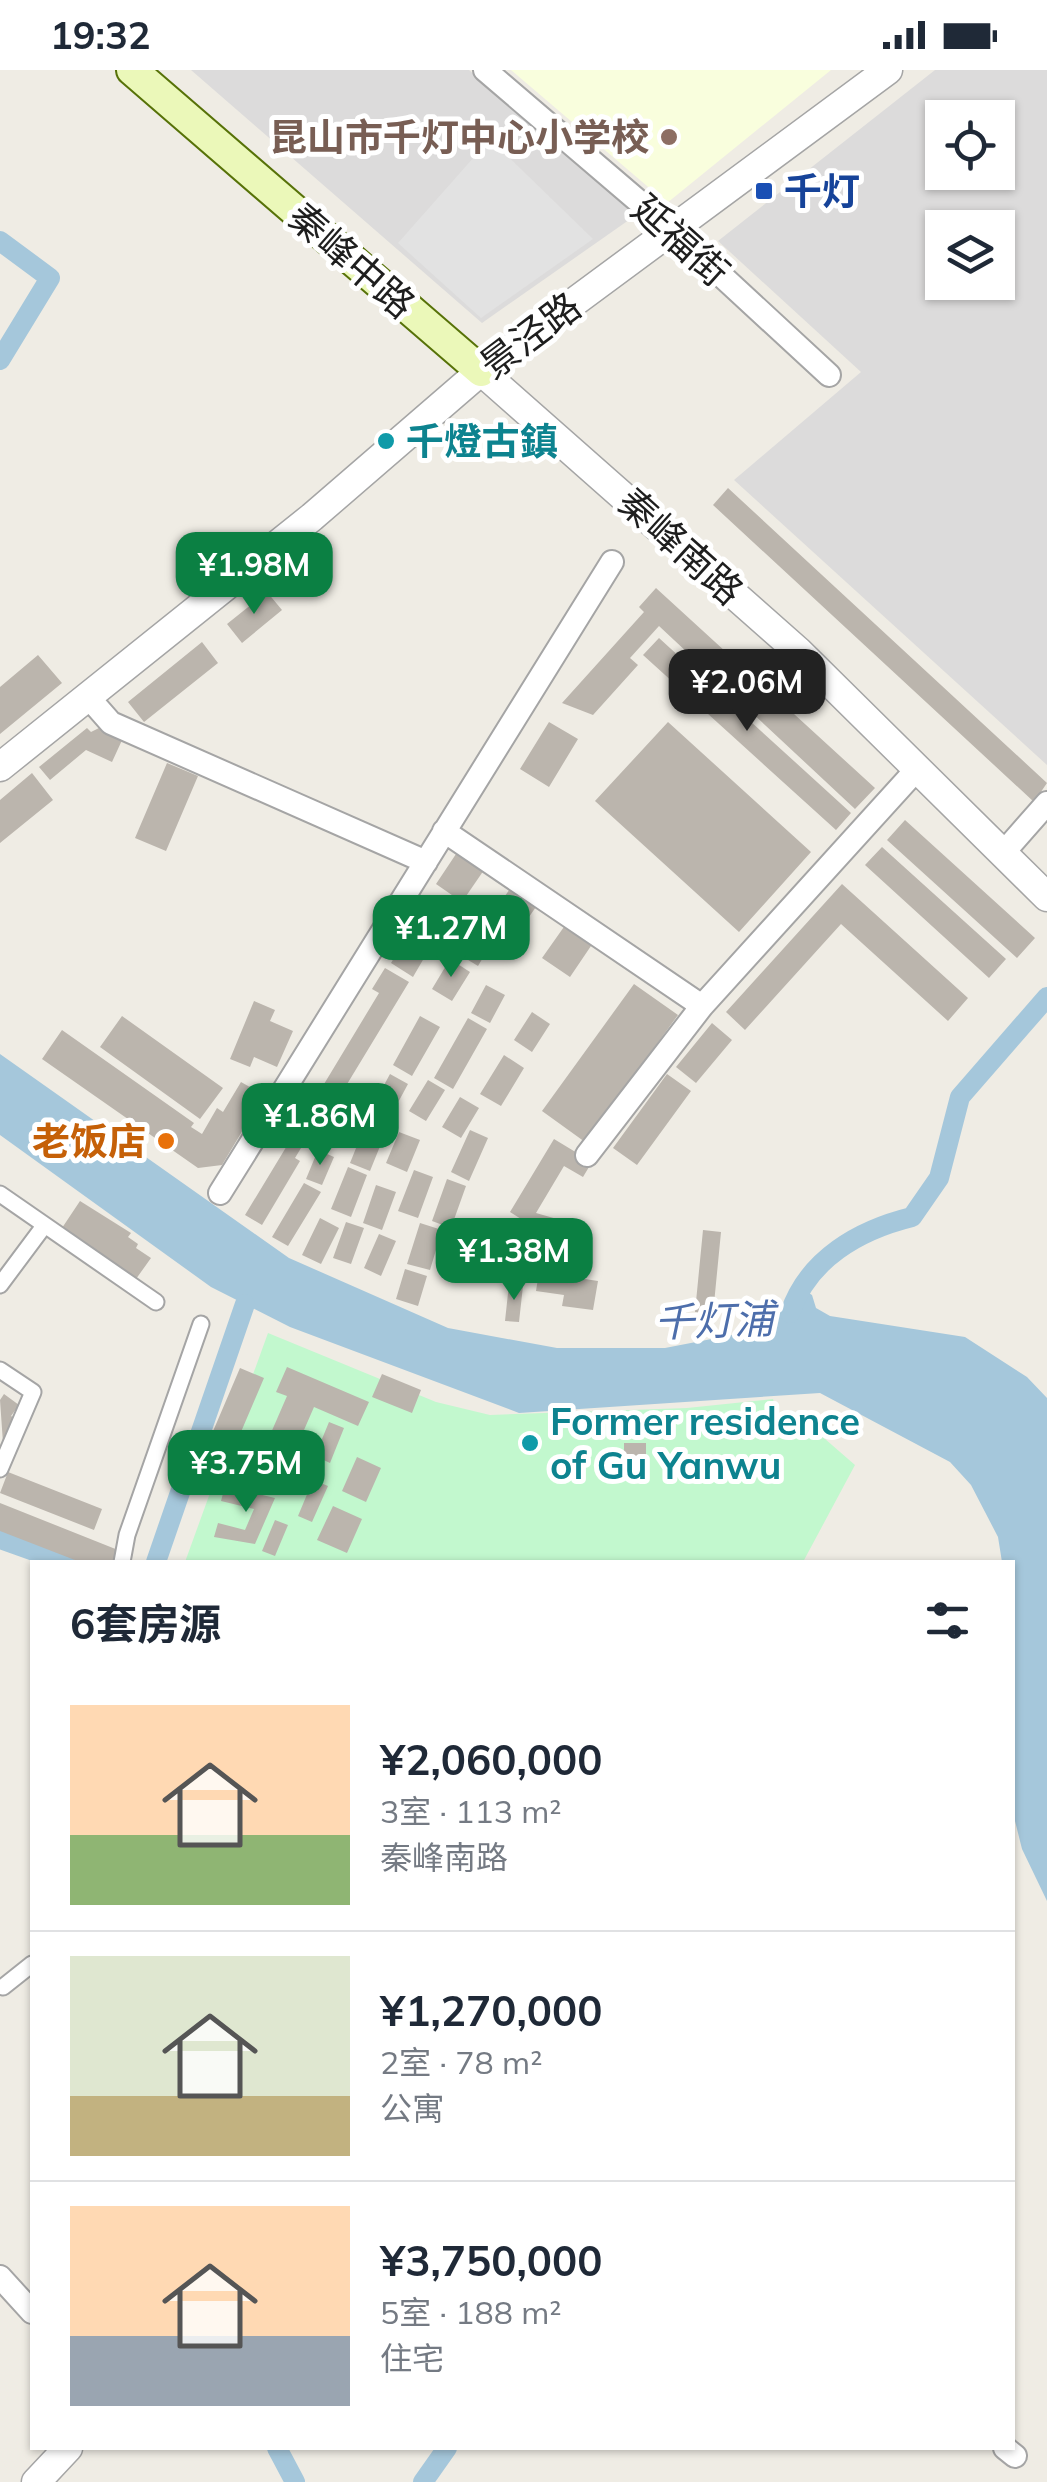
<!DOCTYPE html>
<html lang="zh">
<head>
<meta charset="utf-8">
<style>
  body { margin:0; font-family:Mulish,"Noto Sans SC",sans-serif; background:#f2f2f3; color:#1f2937; height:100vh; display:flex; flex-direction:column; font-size:38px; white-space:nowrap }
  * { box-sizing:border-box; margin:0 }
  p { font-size:32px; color:#747a83 }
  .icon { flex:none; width:55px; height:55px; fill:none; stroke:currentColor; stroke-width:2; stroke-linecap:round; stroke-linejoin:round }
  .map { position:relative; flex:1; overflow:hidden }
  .details { position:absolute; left:30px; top:1490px; width:985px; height:890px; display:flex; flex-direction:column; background:#fff; border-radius:0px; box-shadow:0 2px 8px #0004 }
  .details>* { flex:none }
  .controls { position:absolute; left:925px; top:30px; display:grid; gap:20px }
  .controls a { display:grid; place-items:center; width:90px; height:90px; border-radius:0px; background:#fff; box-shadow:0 2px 8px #0004; font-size:50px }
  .price { position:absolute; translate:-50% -85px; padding:0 22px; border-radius:20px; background:#0b8043; color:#fff; font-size:32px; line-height:65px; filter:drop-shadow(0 2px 5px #0008) }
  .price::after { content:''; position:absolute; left:50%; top:60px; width:30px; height:22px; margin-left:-15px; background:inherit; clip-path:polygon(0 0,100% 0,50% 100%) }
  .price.on { background:#222; color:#fff }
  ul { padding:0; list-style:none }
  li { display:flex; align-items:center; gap:30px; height:250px; padding:0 40px }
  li+li { border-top:2px solid #e0e1e3 }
  li span { display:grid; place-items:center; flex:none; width:280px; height:200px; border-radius:0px; color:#555 }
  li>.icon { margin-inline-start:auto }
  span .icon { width:120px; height:120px; fill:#fffc; stroke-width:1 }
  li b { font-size:42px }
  h2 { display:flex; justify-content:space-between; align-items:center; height:120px; padding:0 40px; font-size:42px }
  .status { display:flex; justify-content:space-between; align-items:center; height:70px; padding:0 50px; background:#fff; direction:ltr }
  .status svg { height:28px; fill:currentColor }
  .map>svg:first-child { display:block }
</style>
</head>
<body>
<div class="status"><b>19:32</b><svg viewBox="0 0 49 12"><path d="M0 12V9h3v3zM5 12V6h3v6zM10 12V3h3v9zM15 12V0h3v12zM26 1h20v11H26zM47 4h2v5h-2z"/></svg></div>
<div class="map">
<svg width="1047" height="2412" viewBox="0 0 1047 2412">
  <rect width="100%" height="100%" fill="#efece4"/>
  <path fill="#dcdbdb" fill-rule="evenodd" d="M 191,0 L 469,0 L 636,145 L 482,253 Z
    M 935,0 L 1047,0 L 1047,695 L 734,410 L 861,302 L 718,171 ZM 942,48 L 998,48 L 998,102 L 942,102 ZM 942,158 L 998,158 L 998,212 L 942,212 Z"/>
  <path fill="#f9fedd" d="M 511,0 L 831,0 L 667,133 Z"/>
  <path fill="#c2f8ce" d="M 268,1263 L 436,1332 L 490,1345 L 687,1338 L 773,1329 L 781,1359 L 817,1362 L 855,1395 L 803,1492 L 185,1492 Z"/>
  <path fill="#e2e2e2" d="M 490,69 L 593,169 L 481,248 L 398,173 Z"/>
  <path fill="#a5c7db" d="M 0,984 L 289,1188 L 448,1258 L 557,1278 L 665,1278 L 763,1259 L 776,1250 L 788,1224 L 804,1220 L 812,1225 L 816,1238 L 830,1246 L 965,1267 L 1027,1307 L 1047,1328 L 1047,1831 L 1022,1779 L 1013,1743 L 1012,1492 L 1002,1492 L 998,1467 L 971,1415 L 950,1392 L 820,1323 L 519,1343 L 290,1257 L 211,1217 L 0,1065 Z"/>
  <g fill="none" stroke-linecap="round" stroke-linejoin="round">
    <path stroke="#a5c7db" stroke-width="20" d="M 0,171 L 50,208 L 0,290
      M 790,1243 C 808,1189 859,1160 912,1147 L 939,1108 L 960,1027 L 1047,927
      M 0,1469 L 65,1492
      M 156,1492 L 245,1234
      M 277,2378 L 295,2412
      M 423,2412 L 447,2378"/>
  </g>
  <path fill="#bbb5ad" d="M 728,418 L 1047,713 L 1034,732 L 713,435 Z
    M 656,518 L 875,718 L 855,739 L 659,556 L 630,588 L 638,595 L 593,645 L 562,633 L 644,542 L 639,537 Z
    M 267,522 L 282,540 L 242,573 L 227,554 Z
    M 659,568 L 851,743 L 836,760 L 643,585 Z
    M 202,572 L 218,593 L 144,652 L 128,632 Z
    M 38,585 L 62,613 L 0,664 L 0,617 Z
    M 549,652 L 578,669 L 549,717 L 520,699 Z
    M 668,652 L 811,782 L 739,862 L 595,731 Z
    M 87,658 L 91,662 L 99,658 L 123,668 L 112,692 L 86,680 L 50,710 L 39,697 Z
    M 167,693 L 198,706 L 166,781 L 135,768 Z
    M 32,703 L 53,730 L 0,773 L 0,730 Z
    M 905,750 L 1035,868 L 1017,888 L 887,770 Z
    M 882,777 L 1006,889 L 989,908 L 865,795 Z
    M 458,781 L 484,800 L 462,832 L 436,814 Z
    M 842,814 L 968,928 L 948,951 L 841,854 L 745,960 L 726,942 Z
    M 512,816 L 538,834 L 515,867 L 489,849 Z
    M 432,828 L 447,837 L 429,867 L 414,858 Z
    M 566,854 L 593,873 L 570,907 L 542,888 Z
    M 471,855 L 489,865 L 484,873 L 490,876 L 478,896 L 455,882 Z
    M 409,863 L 431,876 L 413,907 L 391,893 Z
    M 450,889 L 470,902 L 452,931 L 432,919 Z
    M 385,898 L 409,912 L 335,1034 L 318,1024 L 379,923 L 372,919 Z
    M 634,914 L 678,945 L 585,1072 L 542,1041 Z
    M 486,915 L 505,925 L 490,953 L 471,943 Z
    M 254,931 L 275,940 L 270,951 L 293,961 L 277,997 L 254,987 L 250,997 L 230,989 Z
    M 532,942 L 550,954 L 532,982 L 514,970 Z
    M 122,946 L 223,1018 L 200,1049 L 100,977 Z
    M 420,946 L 440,957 L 412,1006 L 393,995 Z
    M 468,948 L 487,959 L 453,1019 L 434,1008 Z
    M 712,953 L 732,970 L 696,1013 L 676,997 Z
    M 62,960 L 194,1053 L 191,1057 L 202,1064 L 217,1038 L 223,1042 L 241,1012 L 264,1025 L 222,1095 L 198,1098 L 42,989 Z
    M 504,985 L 524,998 L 501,1036 L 480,1024 Z
    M 390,1004 L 408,1014 L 388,1051 L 370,1041 Z
    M 667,1004 L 691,1021 L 637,1095 L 613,1078 Z
    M 428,1010 L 445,1020 L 426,1051 L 409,1041 Z
    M 460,1027 L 479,1038 L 461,1068 L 442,1057 Z
    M 314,1031 L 333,1042 L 315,1072 L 307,1068 L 295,1088 L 300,1091 L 262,1155 L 245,1145 Z
    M 367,1051 L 387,1059 L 370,1101 L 350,1093 Z
    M 470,1060 L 488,1068 L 469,1111 L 451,1102 Z
    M 399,1062 L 420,1070 L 407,1102 L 386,1093 Z
    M 554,1069 L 592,1092 L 583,1107 L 564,1096 L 536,1143 L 571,1153 L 568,1165 L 529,1154 L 510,1142 Z
    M 318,1080 L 334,1087 L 322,1115 L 306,1109 Z
    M 348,1097 L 367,1105 L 351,1147 L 331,1139 Z
    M 414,1100 L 433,1107 L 418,1148 L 398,1141 Z
    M 447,1109 L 466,1116 L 451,1158 L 432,1151 Z
    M 304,1113 L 321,1122 L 288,1176 L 272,1167 Z
    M 376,1115 L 396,1122 L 382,1160 L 363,1153 Z
    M 80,1131 L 131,1163 L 128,1167 L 138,1174 L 136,1178 L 151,1188 L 136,1209 L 62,1158 Z
    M 320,1148 L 339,1158 L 321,1194 L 302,1185 Z
    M 484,1150 L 501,1157 L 488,1189 L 471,1182 Z
    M 346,1152 L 364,1158 L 351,1194 L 333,1188 Z
    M 420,1153 L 442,1160 L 430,1200 L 407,1194 Z
    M 521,1159 L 585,1174 L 580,1190 L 537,1179 L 531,1211 L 512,1207 Z
    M 703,1160 L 721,1162 L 713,1244 L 695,1242 Z
    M 379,1164 L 396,1171 L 381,1206 L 364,1198 Z
    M 405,1199 L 427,1206 L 418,1236 L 396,1229 Z
    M 539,1202 L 598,1211 L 593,1240 L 562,1236 L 564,1225 L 536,1221 Z
    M 509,1214 L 523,1216 L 519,1252 L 505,1251 Z
    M 287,1297 L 369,1332 L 358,1356 L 314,1337 L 284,1406 L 257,1395 L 287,1326 L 276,1322 Z
    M 240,1298 L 264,1308 L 232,1383 L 208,1373 Z
    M 382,1304 L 421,1320 L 412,1343 L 372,1327 Z
    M 4,1324 L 19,1335 L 11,1346 L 18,1350 L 3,1373 L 0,1330 Z
    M 329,1352 L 344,1358 L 330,1393 L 315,1386 Z
    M 624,1373 L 646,1373 L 646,1406 L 624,1407 Z
    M 210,1383 L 251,1393 L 246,1411 L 224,1405 L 220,1422 L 202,1417 Z
    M 357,1387 L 381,1398 L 366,1432 L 342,1421 Z
    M 8,1402 L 102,1439 L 94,1460 L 0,1423 Z
    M 313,1410 L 328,1416 L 312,1452 L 298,1446 Z
    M 225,1416 L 275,1428 L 255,1474 L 214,1467 L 218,1453 L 245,1460 L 254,1439 L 221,1431 Z
    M 0,1433 L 118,1480 L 113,1492 L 80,1492 L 0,1461 Z
    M 333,1436 L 362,1449 L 347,1483 L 317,1470 Z
    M 275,1450 L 288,1455 L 275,1486 L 262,1481 Z"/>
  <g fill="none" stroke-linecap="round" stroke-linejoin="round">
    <g stroke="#a5a5a5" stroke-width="19">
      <path id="pedestrian" d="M 0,1124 L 156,1232
        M 0,1215 L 44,1156
        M 0,1300 L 33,1322 L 0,1399
        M 122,1492 L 127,1465 L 201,1254
        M 3,1917 L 32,1894"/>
    </g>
    <g stroke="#a5a5a5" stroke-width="26">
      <path id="minor" d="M 485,0 L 671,159 L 829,305
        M 89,628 L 111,653 L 426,792
        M 444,761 L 702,936
        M 1003,783 L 1047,733
        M 587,1085 L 702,936 L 917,699
        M 220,1123 L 612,492
        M 0,2207 L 32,2242
        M 1005,2378 L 1015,2386"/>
    </g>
    <g stroke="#a5a5a5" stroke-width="31">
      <path id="tertiary" d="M 481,301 L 798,581 L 1047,827
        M 0,697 L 312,447 L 481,301 L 888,0
        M 36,2412 L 68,2378"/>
    </g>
    <g stroke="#577208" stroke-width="34">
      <path id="secondary" d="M 132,0 L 481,301"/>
    </g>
    <use href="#pedestrian" stroke="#fff" stroke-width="15"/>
    <use href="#minor" stroke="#fff" stroke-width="22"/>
    <use href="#tertiary" stroke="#fff" stroke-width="28"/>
    <use href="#secondary" stroke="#ebf8b9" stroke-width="30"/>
  </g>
  <circle fill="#8d6e63" stroke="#fff" stroke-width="4" cx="669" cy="67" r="10"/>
  <rect fill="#1a4fb4" stroke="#fff" stroke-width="4" x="754" y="111" width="20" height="20" rx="5"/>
  <g fill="#0f9aa8" stroke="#fff" stroke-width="4">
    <circle cx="386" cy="371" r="10"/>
    <circle cx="530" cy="1373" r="10"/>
  </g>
  <circle fill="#e8710a" stroke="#fff" stroke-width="4" cx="166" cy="1071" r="10"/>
  <g text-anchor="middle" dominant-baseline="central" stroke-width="10" stroke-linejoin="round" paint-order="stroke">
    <g font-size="38" font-weight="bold" fill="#785e54" stroke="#fff" text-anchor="end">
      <text x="649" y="67">昆山市千灯中心小学校</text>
    </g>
    <g font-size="38" font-weight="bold" fill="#164399" stroke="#fff" text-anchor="start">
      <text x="784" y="121">千灯</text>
    </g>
    <g font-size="38" fill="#1e1e1e" stroke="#fff">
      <text transform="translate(681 170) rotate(42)">延福街</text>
      <text transform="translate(352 190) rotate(41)">秦峰中路</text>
      <text transform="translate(530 265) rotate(-37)">景泾路</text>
      <text transform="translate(681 476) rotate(42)">秦峰南路</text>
    </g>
    <g font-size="38" font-weight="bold" fill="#0d838f" stroke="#fff" text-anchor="start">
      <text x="406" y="371">千燈古鎮</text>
      <text x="550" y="1351">Former residence<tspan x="550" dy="44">of Gu Yanwu</tspan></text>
    </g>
    <g font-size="38" font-weight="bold" fill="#c56008" stroke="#fff" text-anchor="end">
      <text x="146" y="1071">老饭店</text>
    </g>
    <g font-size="40" font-style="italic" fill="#4d6eab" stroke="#fff">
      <text transform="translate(714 1250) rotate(-2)">千灯浦</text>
    </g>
  </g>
</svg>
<div class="controls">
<a><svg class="icon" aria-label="locate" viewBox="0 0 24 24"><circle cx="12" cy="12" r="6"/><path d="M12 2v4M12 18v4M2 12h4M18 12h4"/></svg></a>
<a><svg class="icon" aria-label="layers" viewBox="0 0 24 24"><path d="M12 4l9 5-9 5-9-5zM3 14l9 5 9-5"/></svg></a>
</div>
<b class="price" style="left:254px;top:547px">¥1.98M</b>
<b class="price on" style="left:747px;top:664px">¥2.06M</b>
<b class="price" style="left:451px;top:910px">¥1.27M</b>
<b class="price" style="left:320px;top:1098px">¥1.86M</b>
<b class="price" style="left:514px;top:1233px">¥1.38M</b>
<b class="price" style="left:246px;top:1445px">¥3.75M</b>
<section class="details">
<h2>6套房源<svg class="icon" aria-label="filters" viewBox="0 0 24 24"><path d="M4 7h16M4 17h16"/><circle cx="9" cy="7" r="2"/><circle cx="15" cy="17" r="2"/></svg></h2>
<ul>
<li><span style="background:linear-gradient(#ffd9b3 65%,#8fb573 0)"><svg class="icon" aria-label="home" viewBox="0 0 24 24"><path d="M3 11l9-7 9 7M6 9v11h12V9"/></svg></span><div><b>¥2,060,000</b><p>3室 · 113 m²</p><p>秦峰南路</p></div></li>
<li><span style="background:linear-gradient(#dfe7d0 70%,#c2b280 0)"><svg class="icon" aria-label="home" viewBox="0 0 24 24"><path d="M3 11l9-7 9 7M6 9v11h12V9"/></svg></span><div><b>¥1,270,000</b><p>2室 · 78 m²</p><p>公寓</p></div></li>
<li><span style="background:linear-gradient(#ffd9b3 65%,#9aa5b1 0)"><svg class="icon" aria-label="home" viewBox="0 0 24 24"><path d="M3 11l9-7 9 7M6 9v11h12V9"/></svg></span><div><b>¥3,750,000</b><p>5室 · 188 m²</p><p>住宅</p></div></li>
</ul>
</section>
</div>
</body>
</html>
